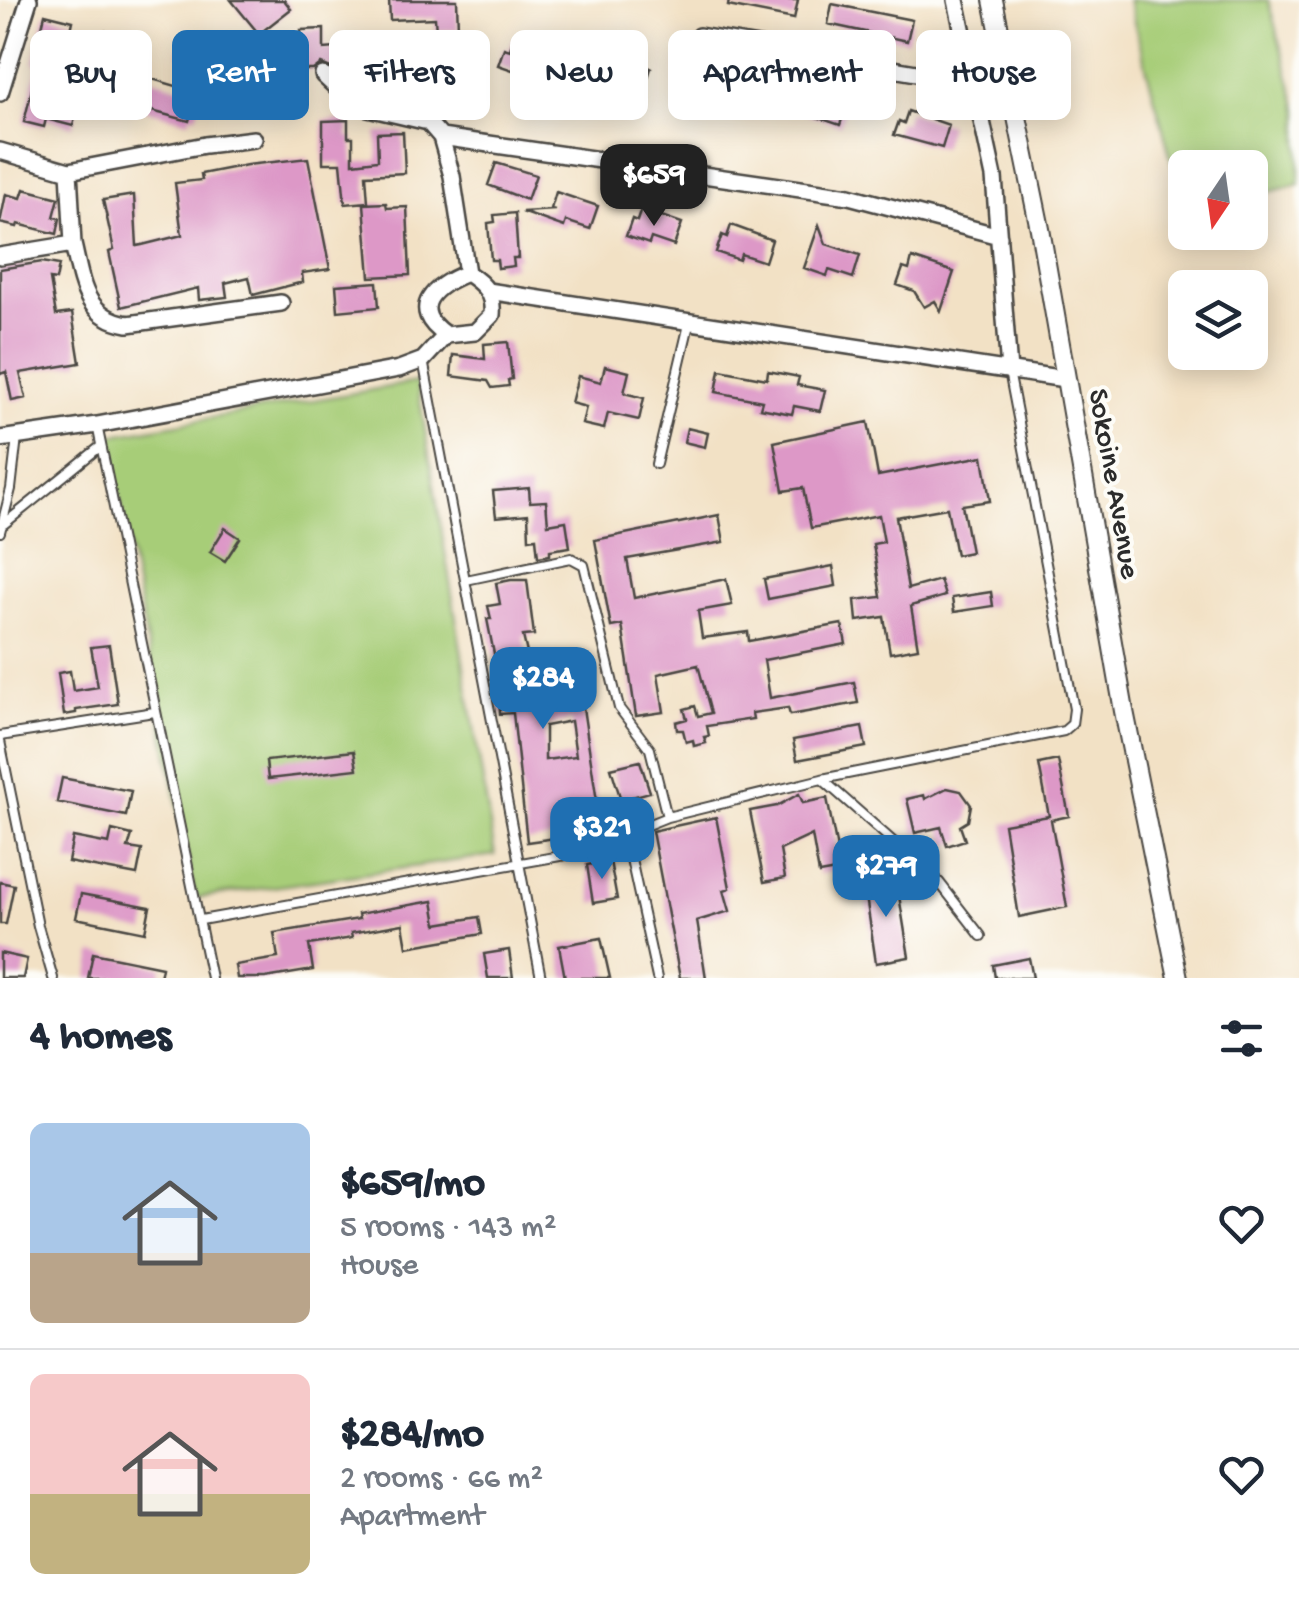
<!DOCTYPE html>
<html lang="en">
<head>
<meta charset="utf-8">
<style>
  body { margin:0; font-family:"Gochi Hand",sans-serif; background:#f6f6f7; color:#1f2937; height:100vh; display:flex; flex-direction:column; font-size:38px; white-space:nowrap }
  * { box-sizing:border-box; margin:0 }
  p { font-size:32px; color:#747a83 }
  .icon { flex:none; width:55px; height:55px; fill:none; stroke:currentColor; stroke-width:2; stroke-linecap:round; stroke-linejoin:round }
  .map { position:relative; height:978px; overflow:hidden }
  .side { display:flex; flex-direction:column; background:#fff; flex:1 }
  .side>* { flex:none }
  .guide { position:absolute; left:30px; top:30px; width:1240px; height:90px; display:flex; gap:20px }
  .needle { width:65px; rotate:193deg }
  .tools { position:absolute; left:1168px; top:150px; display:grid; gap:20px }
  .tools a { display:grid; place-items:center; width:100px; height:100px; border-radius:15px; background:#fff; box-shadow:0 5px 25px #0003; font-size:50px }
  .price { position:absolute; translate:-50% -85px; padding:0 22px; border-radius:20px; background:#1f6fb2; color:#fff; font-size:32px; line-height:65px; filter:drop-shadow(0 2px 5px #0008) }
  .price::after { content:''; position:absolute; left:50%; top:60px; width:30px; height:22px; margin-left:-15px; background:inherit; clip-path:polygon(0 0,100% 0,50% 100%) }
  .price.active { background:#222; color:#fff }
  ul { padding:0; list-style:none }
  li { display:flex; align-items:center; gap:30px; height:250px; padding:0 30px }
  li+li { border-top:2px solid #e0e1e3 }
  li span { display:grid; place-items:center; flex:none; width:280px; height:200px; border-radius:15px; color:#555 }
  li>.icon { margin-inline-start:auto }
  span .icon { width:120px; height:120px; fill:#fffc; stroke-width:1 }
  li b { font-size:42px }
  h2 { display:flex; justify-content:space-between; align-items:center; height:120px; padding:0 30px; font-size:42px }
  .pill { padding:0 35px; border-radius:15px; background:#fff; box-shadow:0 5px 25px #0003; font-size:35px; line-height:90px }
  .pill.active { background:#1f6fb2; color:#fff }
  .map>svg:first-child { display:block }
</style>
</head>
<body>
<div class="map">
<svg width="1299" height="978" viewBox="0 0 1299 978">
  <rect width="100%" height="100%" fill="#fdfcf7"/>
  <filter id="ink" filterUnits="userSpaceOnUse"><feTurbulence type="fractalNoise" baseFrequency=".01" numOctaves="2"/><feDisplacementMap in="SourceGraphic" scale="20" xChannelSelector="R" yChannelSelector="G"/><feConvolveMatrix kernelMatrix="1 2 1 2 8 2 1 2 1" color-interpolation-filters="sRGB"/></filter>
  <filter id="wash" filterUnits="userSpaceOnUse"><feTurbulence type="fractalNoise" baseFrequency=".0048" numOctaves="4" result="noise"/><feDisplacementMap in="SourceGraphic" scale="40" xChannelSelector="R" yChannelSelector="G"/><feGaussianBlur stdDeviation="2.25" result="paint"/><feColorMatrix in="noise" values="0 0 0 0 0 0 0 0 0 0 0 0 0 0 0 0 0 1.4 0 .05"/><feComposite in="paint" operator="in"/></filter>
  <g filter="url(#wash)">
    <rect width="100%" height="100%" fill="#f2e1c5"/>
    <path fill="#a7cd78" stroke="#697c52" stroke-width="2.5" d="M 1128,0 L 1268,0 L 1299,113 L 1299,184 L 1250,197 L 1250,168 L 1185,168 L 1185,210 Z
      M 417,382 L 495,855 L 195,898 L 108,436 Z"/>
    <g id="blocks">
      <path fill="#dd98c7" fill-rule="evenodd" d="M 231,0 L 284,0 L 291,9 L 259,34 Z
        M 389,0 L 457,0 L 458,30 L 436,31 L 435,18 L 390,20 Z
        M 729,0 L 798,0 L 794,19 L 728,6 Z
        M 832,4 L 912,20 L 907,41 L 828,24 Z
        M 45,14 L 73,21 L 68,44 L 101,53 L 106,31 L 128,37 L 126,46 L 150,55 L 145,77 L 186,89 L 189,58 L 178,55 L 183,37 L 213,44 L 197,116 L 191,114 L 189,121 L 107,99 L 110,87 L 84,81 L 73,126 L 46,119 L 44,127 L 24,122 L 38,64 L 34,63 Z
        M 324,29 L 324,49 L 350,47 L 349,41 L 372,41 L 372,53 L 414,52 L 415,67 L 457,65 L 459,106 L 436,107 L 436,91 L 394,93 L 393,81 L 351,82 L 351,69 L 333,69 L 321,64 L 313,70 L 303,70 L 301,30 Z
        M 513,38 L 555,52 L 547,75 L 523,66 L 521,73 L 498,65 L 504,48 L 510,50 Z
        M 610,54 L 651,68 L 644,91 L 620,83 L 618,89 L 595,81 L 600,64 L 606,66 Z
        M 706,69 L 747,83 L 740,106 L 716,98 L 714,104 L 691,96 L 697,79 L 702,80 Z
        M 806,88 L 848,102 L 840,125 L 793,109 L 797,97 L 802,99 Z
        M 908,111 L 949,125 L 942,148 L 894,135 L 899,121 L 904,123 Z
        M 348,120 L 348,137 L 353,137 L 353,163 L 378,160 L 377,133 L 403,132 L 405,173 L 366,175 L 368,202 L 345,204 L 341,163 L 323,163 L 323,121 Z
        M 308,158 L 330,269 L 302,273 L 303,282 L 253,295 L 249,277 L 225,283 L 227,297 L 199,300 L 198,288 L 121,307 L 109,252 L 114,250 L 103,200 L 134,195 L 137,246 L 142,245 L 182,235 L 175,183 L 202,180 L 201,174 L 247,165 Z
        M 496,163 L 536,175 L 527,200 L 488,185 Z
        M 24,189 L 59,198 L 54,217 L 60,218 L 57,234 L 18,224 L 17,227 L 0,223 L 6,194 L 21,198 Z
        M 556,192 L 598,206 L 590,229 L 566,221 L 564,227 L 522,212 L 555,210 L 551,209 Z
        M 386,203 L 387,208 L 407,207 L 410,275 L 370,277 L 364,204 Z
        M 641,209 L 682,223 L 674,246 L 651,238 L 649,244 L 626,236 L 632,219 L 637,221 Z
        M 515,213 L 518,258 L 513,258 L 514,266 L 498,268 L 497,260 L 491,260 L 488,223 L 495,222 L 494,215 Z
        M 731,225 L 772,240 L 765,262 L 741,254 L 739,260 L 716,252 L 722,235 L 727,237 Z
        M 819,225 L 826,244 L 860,255 L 853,278 L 829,270 L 827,276 L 804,268 Z
        M 912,258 L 954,272 L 941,311 L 935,301 L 924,307 L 914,291 L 897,285 L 903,268 L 909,270 Z
        M 42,262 L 59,265 L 56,280 L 50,279 L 56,315 L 72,313 L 80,363 L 20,373 L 26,398 L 12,401 L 6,372 L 0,374 L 0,269 Z
        M 377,282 L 379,307 L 338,311 L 336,285 Z
        M 508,342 L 512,379 L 508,380 L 509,386 L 492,388 L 488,381 L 451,376 L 453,355 L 485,359 L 484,344 Z
        M 605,366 L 629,372 L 624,393 L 644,398 L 639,420 L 608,413 L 604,429 L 582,424 L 586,407 L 571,403 L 578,376 L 601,382 Z
        M 720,370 L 767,379 L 768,371 L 799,377 L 797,385 L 825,390 L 820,411 L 794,406 L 792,414 L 760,408 L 762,401 L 716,392 Z
        M 868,422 L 878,476 L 983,456 L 990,501 L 962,505 L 971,552 L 956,555 L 947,508 L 896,517 L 908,589 L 940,580 L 945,596 L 911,606 L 918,648 L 890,653 L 884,617 L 857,621 L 855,600 L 881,597 L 873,544 L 884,542 L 879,515 L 811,528 L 803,488 L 783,491 L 774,442 Z
        M 687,428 L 708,433 L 705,447 L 684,442 Z
        M 529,488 L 530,502 L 546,501 L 548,524 L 566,521 L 570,547 L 550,550 L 550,555 L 538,557 L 536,538 L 529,539 L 528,514 L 496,517 L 493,491 Z
        M 719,515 L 724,542 L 627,559 L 634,598 L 726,579 L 732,605 L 698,611 L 702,638 L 748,632 L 749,641 L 842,624 L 846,644 L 764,660 L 770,698 L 854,682 L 858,703 L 790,715 L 788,708 L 752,713 L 753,719 L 707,726 L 709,736 L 704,737 L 706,743 L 694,746 L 693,740 L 686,742 L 683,730 L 677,730 L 676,722 L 687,719 L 684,709 L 695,706 L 698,716 L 711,713 L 698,665 L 658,674 L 664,712 L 636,716 L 622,625 L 611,627 L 595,540 Z
        M 225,528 L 240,538 L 225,561 L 210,552 Z
        M 833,566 L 836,586 L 768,599 L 764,579 Z
        M 511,580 L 527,580 L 534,635 L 523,636 L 530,666 L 536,664 L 541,676 L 537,678 L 550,705 L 582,701 L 602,835 L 594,838 L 584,840 L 583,834 L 527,842 L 513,713 L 500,714 L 499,692 L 513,690 L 506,658 L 495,659 L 487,619 L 491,619 L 488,606 L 500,604 L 496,583 ZM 571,721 L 576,756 L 545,760 L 545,726 Z
        M 991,592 L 993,606 L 954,612 L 952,598 Z
        M 109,645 L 118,704 L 76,710 L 76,713 L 64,715 L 58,673 L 70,671 L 73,691 L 98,687 L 91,647 Z
        M 862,727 L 866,747 L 797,760 L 793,740 Z
        M 354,751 L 357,769 L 268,779 L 266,761 Z
        M 1058,760 L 1069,816 L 1051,820 L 1067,907 L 1019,917 L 1004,824 L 1049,816 L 1039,764 Z
        M 640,761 L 650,792 L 621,800 L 611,768 Z
        M 62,778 L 131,791 L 126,816 L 57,802 Z
        M 947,788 L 961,791 L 971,805 L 968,821 L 960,826 L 965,840 L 947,846 L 941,827 L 915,833 L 907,799 L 924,795 L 925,799 Z
        M 799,794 L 803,803 L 827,798 L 841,870 L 819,874 L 812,835 L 780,850 L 785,878 L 764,882 L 750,811 L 777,806 Z
        M 716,817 L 730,888 L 724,890 L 730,911 L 697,921 L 706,978 L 680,978 L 652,831 Z
        M 112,830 L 132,835 L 128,848 L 142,850 L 137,875 L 68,862 L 73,837 L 109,844 Z
        M 610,861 L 617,899 L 593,903 L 587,865 Z
        M 896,877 L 909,957 L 876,963 L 864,883 Z
        M 0,882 L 14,885 L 6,924 L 0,924 Z
        M 81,894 L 150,907 L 145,932 L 76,918 Z
        M 433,901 L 437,924 L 479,917 L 482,934 L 407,947 L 403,924 L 351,933 L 352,938 L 309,945 L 313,970 L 265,978 L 237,978 L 235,965 L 278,958 L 274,933 L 359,919 L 358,914 Z
        M 601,938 L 610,978 L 565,978 L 559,946 Z
        M 509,950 L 513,978 L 488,978 L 484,954 Z
        M 0,953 L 27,959 L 23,978 L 0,978 Z
        M 93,953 L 162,967 L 160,978 L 88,978 Z
        M 1029,958 L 1033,978 L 995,978 L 993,965 Z"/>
    </g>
  </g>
  <g filter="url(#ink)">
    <use href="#blocks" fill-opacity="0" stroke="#494642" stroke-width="2.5"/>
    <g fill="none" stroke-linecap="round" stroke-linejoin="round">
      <g stroke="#494642" stroke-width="12">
        <path id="service" d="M 423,360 L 541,978
          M 97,425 L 211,978
          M 656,464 L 690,320
          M 4,524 L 101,446
          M 0,532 L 11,489 L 17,437
          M 466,580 L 571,558 L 584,565 L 619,708 L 650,749 L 667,817
          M 0,736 L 154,712
          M 0,741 L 38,926 L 53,978
          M 822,779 L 939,882 L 981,936
          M 626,836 L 657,978
          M 201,920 L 577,853 L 667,817 L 822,779 L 1064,731 L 1072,724 L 1074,709 L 1009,371"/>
      </g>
      <g stroke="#494642" stroke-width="20">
        <path id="minor" d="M 956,0 L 994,177 L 1009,371
          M 699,36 L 975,83
          M 323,75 L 355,105 L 428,122 L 441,137 L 452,176 L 467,273
          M 0,93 L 29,0
          M 441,137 L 849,196 L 999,236
          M 0,151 L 69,171 L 73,244
          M 69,171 L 205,145 L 254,139
          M 0,256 L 73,244 C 82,282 84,317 128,324 L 281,303
          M 467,273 C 484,284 494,294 492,315 L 475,332 L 446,335 C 406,308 436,285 467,273 Z
          M 488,291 L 1065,379
          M 0,439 L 97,425 L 399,369 L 423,360 L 446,335"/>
      </g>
      <g stroke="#494642" stroke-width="22">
        <path id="tertiary" d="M 993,0 L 1040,229 L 1124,711 L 1178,978"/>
      </g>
      <use href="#service" stroke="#fff" stroke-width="8"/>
      <use href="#minor" stroke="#fff" stroke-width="15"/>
      <use href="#tertiary" stroke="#fff" stroke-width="18"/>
    </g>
  </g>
  <g text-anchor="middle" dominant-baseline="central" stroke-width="8" stroke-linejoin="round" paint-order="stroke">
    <g font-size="30" fill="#2b2b2b" stroke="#fdfcf7">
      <text transform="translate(1112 484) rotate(80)">Sokoine Avenue</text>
    </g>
  </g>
</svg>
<div class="tools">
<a><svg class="needle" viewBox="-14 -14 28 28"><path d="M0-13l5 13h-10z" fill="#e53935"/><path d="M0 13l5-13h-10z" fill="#747a83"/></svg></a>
<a><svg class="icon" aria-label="layers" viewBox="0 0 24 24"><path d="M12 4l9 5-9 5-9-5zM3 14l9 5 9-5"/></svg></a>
</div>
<b class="price active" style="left:654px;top:229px">$659</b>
<b class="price" style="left:543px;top:732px">$284</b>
<b class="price" style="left:602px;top:882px">$321</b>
<b class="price" style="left:886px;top:920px">$279</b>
<div class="guide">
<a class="pill">Buy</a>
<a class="pill active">Rent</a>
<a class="pill">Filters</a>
<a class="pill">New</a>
<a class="pill">Apartment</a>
<a class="pill">House</a>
</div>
</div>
<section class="side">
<h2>4 homes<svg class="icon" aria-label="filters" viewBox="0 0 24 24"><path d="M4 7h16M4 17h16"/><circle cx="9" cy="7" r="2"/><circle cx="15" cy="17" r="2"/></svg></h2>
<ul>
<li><span style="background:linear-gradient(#a9c7e8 65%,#b9a48a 0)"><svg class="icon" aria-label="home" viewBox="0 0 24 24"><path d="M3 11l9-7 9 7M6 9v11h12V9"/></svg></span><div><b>$659/mo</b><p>5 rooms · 143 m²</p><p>House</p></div><svg class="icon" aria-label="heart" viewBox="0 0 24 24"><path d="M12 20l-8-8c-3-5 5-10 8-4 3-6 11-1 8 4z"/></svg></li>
<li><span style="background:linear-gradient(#f6c9c9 60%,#c2b280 0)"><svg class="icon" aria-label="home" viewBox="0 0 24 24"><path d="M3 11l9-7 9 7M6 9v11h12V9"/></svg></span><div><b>$284/mo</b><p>2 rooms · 66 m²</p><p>Apartment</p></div><svg class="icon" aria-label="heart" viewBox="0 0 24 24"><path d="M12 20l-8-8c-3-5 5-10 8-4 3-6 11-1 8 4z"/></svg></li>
</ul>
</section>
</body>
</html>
